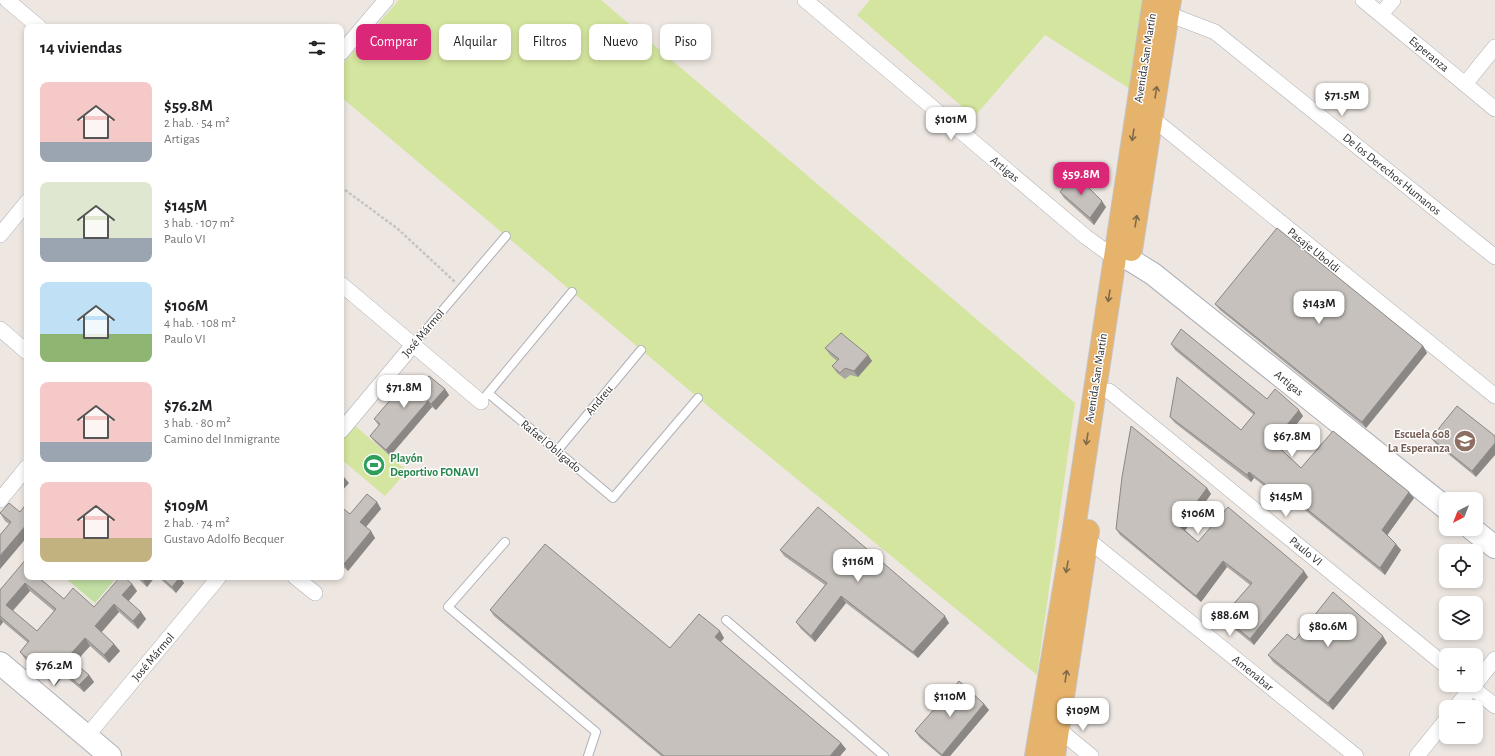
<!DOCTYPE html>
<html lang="es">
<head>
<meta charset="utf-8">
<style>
  body { margin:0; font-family:"Alegreya Sans",sans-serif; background:#f6f6f6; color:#202124; height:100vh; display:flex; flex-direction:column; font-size:15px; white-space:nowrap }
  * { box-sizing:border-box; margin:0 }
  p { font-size:13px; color:#757577 }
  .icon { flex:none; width:22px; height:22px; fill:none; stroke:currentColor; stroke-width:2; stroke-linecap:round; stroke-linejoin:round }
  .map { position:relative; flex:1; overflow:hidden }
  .side { position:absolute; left:24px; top:24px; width:320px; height:556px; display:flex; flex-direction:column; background:#fff; border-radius:8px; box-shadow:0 2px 6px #0003 }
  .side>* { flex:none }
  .banner { position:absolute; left:356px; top:24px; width:380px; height:36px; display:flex; gap:8px }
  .needle { width:26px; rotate:222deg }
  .fabs { position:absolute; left:1439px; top:492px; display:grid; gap:8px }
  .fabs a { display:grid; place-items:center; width:44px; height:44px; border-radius:8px; background:#fff; box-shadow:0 2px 6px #0003; font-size:20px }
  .price { position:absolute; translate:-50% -34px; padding:0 9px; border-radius:8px; background:#fff; color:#222; font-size:13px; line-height:26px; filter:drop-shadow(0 1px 2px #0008) }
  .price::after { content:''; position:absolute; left:50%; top:24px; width:12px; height:9px; margin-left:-6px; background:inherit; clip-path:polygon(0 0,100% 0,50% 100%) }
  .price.on { background:#db2777; color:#fff }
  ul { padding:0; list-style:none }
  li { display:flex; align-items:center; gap:12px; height:100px; padding:0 16px }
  li span { display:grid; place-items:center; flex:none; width:112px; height:80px; border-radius:8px; color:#555 }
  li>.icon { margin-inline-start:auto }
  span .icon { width:48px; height:48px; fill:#fffc; stroke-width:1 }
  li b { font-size:17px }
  h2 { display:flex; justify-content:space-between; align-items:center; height:48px; padding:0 16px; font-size:17px }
  .pill { padding:0 14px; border-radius:8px; background:#fff; box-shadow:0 2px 6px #0003; font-size:14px; line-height:36px }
  .pill.on { background:#db2777; color:#fff }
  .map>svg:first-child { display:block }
</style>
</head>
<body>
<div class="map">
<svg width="1495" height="756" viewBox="0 0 1495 756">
  <rect width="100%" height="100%" fill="#ede6e1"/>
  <path fill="#c2dfa3" d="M 64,577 L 117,577 L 95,603 Z"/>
  <path fill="#d4e59f" d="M 399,0 L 601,0 L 1075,403 L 1037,675 L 721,417 L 341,97 L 341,66 Z
    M 870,0 L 1145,0 L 1130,89 L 1045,35 L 974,117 L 857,15 Z
    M 352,423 L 407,471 L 385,496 L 341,459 L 341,436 Z"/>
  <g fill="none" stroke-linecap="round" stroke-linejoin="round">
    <g stroke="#adb1b8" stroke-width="10">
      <path id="lane" d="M 413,345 L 506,236
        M 488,393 L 613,498 L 698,398
        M 485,397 L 572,292
        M 557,451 L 641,350
        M 505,542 L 448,607 L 596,732 L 588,756
        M 726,620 L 884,756"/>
    </g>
    <g stroke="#adb1b8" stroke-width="16">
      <path id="street" d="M 7,0 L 39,27
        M 805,0 L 1086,237 L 1115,258
        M 1363,0 L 1495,109
        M 1168,14 L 1215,32 L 1495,257
        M 1381,14 L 1393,0
        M 341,53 L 386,0
        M 1465,84 L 1495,47
        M 1152,118 L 1495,396
        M 0,235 L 27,202
        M 341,284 L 481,402
        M 0,329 L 27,352
        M 1109,391 L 1446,666
        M 341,431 L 413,345
        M 0,500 L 27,467
        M 1080,537 L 1087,539 L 1356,756
        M 295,577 L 315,593
        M 1476,683 L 1495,659
        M 1469,685 L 1495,706
        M 1456,707 L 1474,685
        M 1052,724 L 1091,756
        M 87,736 L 219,577
        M 1417,756 L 1446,720"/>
    </g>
    <g stroke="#adb1b8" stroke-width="24">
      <path id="secondary" d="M 1115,258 L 1129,259 L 1153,274 L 1446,508
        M 1472,529 L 1495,547
        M 0,663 L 110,756"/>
    </g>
    <g stroke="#c4c4c4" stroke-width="24">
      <path id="primary" d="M 1131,250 L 1170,0
        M 1036,756 L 1073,535 L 1154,0
        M 1054,756 L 1088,531"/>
    </g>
    <path stroke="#c4c4c4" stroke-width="2.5" stroke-dasharray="3 2" stroke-linecap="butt" d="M 341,187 L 398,229 L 455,282"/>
    <use href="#lane" stroke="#fff" stroke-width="8"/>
    <use href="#street" stroke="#fff" stroke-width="15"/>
    <use href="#secondary" stroke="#fff" stroke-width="22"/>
    <use href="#primary" stroke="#e6b36d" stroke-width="22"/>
  </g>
  <path fill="#aaa6a2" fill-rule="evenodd" d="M 1060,192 L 1106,207 L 1094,225 L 1064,198 Z
    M 1215,304 L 1423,346 L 1427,353 L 1366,428 L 1220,310 Z
    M 1171,344 L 1267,399 L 1303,416 L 1279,447 L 1301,468 L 1414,498 L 1387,535 L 1401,550 L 1385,575 L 1286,495 L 1282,500 L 1254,478 L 1251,482 L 1175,423 L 1170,417 L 1241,430 L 1254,415 L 1175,350 Z
    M 825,348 L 868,355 L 872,361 L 858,377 L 850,375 L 845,379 L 837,373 L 832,366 L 837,361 L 830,355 Z
    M 420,386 L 445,389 L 449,395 L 436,410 L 432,407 L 390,456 L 375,442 L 370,436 L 379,426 L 374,419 Z
    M 1457,406 L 1476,477 L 1436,444 L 1431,438 Z
    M 1207,488 L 1211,494 L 1185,530 L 1198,542 L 1308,577 L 1254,645 L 1227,623 L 1223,616 L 1250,585 L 1227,567 L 1201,602 L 1120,535 L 1116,529 Z
    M 377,502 L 381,509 L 366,527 L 375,538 L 348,571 L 341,565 L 341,507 L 350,514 Z
    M 20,512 L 27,537 L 0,569 L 0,535 L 9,524 L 5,521 L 0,513 Z
    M 780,550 L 949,623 L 918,658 L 846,603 L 815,642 L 801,629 L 796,622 L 825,585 L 784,556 Z
    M 41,577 L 40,578 L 64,599 L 94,607 L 132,584 L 137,591 L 128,601 L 141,612 L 146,619 L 138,629 L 119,612 L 101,632 L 114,644 L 120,651 L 109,663 L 90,646 L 75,663 L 89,675 L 94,682 L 84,692 L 64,675 L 55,686 L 25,659 L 20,652 L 28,643 L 3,622 L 0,626 L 0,590 ZM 30,591 L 54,611 L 37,631 L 13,611 Z
    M 136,577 L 155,577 L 147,587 Z
    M 158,577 L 180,577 L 184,583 L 176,593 Z
    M 490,610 L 670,648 L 720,631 L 724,638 L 721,642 L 841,743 L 846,749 L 840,756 L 661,756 L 494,616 Z
    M 1295,640 L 1387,643 L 1333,710 L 1273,662 L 1268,655 Z
    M 984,704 L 989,710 L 950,756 L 941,756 L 920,738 L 915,731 Z"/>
  <path fill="#8b8784" d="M 1102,201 L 1106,207 L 1094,225 L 1090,218 Z
    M 1423,346 L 1427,353 L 1366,428 L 1362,422 Z
    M 868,355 L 872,361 L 858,377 L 854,371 Z
    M 445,389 L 449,395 L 436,410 L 431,404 Z
    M 428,401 L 432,407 L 390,456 L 386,450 Z
    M 1299,410 L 1303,416 L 1278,448 L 1273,442 Z
    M 1495,443 L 1495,455 L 1476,477 L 1472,471 Z
    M 1249,472 L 1254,478 L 1251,482 L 1247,475 Z
    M 344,477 L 349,483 L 341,492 L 341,480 Z
    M 1207,488 L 1211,494 L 1184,532 L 1179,526 Z
    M 1282,489 L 1286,495 L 1282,500 L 1278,494 Z
    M 1409,492 L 1414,498 L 1386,537 L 1382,530 Z
    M 377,502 L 381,509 L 364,529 L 360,522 Z
    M 27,524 L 27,537 L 0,569 L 0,556 Z
    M 371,531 L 375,538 L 348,571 L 344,564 Z
    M 1396,544 L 1401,550 L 1385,575 L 1380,568 Z
    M 1223,561 L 1227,567 L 1201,602 L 1196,596 Z
    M 1304,571 L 1308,577 L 1254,645 L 1250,639 Z
    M 146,577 L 155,577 L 147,587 L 143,580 Z
    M 180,577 L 184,583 L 176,593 L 172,587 Z
    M 318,577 L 323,577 L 320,580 Z
    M 25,583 L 30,591 L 11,612 L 6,605 Z
    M 132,584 L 137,591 L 127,603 L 122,595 Z
    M 841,596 L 846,603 L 815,642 L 811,636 Z
    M 114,604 L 119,612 L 100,634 L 95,626 Z
    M 141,612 L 146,619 L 138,629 L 133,621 Z
    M 945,616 L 949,623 L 918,658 L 913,652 Z
    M 0,618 L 3,622 L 0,626 Z
    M 720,631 L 724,638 L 719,643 L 715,637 Z
    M 1383,636 L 1387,643 L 1333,710 L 1328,703 Z
    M 85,638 L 90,646 L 73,664 L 68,657 Z
    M 114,644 L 120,651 L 109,663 L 104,655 Z
    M 59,667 L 64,675 L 55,686 L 50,678 Z
    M 89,675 L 94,682 L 84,692 L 79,685 Z
    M 984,704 L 989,710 L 950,756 L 943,756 L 942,755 Z
    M 841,743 L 846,749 L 840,756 L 830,756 Z"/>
  <path fill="#c6c1bc" stroke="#8b8784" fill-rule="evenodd" d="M 1074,173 L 1102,201 L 1090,218 L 1060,192 Z
    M 1277,228 L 1423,346 L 1362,422 L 1215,304 Z
    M 1181,329 L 1267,399 L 1275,389 L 1299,410 L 1273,442 L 1301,468 L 1333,431 L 1409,492 L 1382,530 L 1396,544 L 1380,568 L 1282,489 L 1278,494 L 1249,472 L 1247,475 L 1170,417 L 1177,377 L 1241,430 L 1255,413 L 1171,344 Z
    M 841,333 L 868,355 L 854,371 L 845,368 L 840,373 L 832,366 L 839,359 L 825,348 Z
    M 429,376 L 445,389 L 431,404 L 428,401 L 386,450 L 370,436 L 380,424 L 374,419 L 410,377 L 420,386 Z
    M 1457,406 L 1495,436 L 1495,443 L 1472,471 L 1431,438 Z
    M 1131,426 L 1207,488 L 1179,526 L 1198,542 L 1228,507 L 1304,571 L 1250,639 L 1223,616 L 1252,583 L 1223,561 L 1196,596 L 1116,529 L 1122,477 Z
    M 341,474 L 344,477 L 341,480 Z
    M 367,494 L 377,502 L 360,522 L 371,531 L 344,564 L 341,562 L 341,507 L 350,514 Z
    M 9,503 L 20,512 L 27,503 L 27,524 L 0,556 L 0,535 L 11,522 L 0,513 Z
    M 818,507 L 945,616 L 913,652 L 841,596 L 811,636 L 796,622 L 827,583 L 780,550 Z
    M 545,544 L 670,648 L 699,614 L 720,631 L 715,637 L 841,743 L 830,756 L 664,756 L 490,610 Z
    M 27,558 L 27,577 L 38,577 L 64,599 L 73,588 L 94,607 L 120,577 L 124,577 L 132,584 L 122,595 L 141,612 L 133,621 L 114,604 L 95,626 L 114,644 L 104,655 L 85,638 L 68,657 L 89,675 L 79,685 L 59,667 L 50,678 L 20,652 L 29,641 L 0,616 L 0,590 ZM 25,583 L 56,609 L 37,631 L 6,605 Z
    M 139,577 L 146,577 L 143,580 Z
    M 161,577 L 180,577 L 172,587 Z
    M 1333,592 L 1383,636 L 1328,703 L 1268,655 L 1287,634 L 1295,640 Z
    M 959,681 L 984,704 L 942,755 L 915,731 Z"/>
  <defs><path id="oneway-shaft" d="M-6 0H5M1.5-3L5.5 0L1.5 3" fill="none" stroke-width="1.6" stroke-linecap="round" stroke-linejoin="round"/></defs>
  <g stroke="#80694a">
    <use href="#oneway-shaft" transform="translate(1156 92) rotate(-81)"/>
    <use href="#oneway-shaft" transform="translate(1133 135) rotate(99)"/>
    <use href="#oneway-shaft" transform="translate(1136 221) rotate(-81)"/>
    <use href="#oneway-shaft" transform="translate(1109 296) rotate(99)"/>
    <use href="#oneway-shaft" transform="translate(1087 439) rotate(99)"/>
    <use href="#oneway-shaft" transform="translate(1067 567) rotate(100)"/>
    <use href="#oneway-shaft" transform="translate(1066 676) rotate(-81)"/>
  </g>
  <defs>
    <g id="school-disc" transform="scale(1.15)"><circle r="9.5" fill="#8d6e63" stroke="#fff"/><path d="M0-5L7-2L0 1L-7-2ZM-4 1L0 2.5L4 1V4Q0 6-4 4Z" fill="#fff"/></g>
    <g id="stadium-disc" transform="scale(1.15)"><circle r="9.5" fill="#2e9e5b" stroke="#fff"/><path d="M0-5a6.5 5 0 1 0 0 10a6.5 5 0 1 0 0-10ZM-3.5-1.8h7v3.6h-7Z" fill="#fff"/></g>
  </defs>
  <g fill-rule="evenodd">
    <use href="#school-disc" x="1465" y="441"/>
    <use href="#stadium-disc" x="374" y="465"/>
  </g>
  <g text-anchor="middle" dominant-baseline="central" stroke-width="3" stroke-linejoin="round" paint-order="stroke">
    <g font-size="12" fill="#2d2d2d" stroke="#fff">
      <text transform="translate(1429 54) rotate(40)">Esperanza</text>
      <text transform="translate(1145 58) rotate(-81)">Avenida San Martín</text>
      <text transform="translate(1005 169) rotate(40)">Artigas</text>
      <text transform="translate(1392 174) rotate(39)">De los Derechos Humanos</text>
      <text transform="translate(1314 250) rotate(39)">Pasaje Uboldi</text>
      <text transform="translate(423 333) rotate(-50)">José Mármol</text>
      <text transform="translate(1096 378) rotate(-81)">Avenida San Martín</text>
      <text transform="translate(1289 383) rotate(39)">Artigas</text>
      <text transform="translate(599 400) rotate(-50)">Andreu</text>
      <text transform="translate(551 446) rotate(40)">Rafael Obligado</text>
      <text transform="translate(1306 551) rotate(39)">Paulo VI</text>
      <text transform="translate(153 657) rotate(-50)">José Mármol</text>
      <text transform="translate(1253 673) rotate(39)">Amenabar</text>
    </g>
    <g font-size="12" font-weight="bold" fill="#785e54" stroke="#fff" text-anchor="end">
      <text x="1450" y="434">Escuela 608<tspan x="1450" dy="14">La Esperanza</tspan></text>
    </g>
    <g font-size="12" font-weight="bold" fill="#27864d" stroke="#fff" text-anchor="start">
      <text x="390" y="458">Playón<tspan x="390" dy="14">Deportivo FONAVI</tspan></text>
    </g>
  </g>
</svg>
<div class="fabs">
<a><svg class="needle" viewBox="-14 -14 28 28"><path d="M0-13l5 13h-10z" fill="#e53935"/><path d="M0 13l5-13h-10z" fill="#757577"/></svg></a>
<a><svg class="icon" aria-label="locate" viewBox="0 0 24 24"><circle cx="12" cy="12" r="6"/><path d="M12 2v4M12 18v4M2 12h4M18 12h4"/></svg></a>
<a><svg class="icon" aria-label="layers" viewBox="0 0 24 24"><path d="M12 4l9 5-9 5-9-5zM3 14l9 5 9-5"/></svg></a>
<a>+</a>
<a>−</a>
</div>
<b class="price" style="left:1342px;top:117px">$71.5M</b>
<b class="price" style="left:951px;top:141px">$101M</b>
<b class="price on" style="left:1081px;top:196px">$59.8M</b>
<b class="price" style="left:1319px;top:325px">$143M</b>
<b class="price" style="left:404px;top:409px">$71.8M</b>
<b class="price" style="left:1292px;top:458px">$67.8M</b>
<b class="price" style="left:1286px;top:518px">$145M</b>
<b class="price" style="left:1198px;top:535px">$106M</b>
<b class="price" style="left:858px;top:583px">$116M</b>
<b class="price" style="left:1230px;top:637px">$88.6M</b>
<b class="price" style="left:1328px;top:648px">$80.6M</b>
<b class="price" style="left:54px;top:687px">$76.2M</b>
<b class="price" style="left:950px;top:718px">$110M</b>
<b class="price" style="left:1083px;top:732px">$109M</b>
<div class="banner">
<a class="pill on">Comprar</a>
<a class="pill">Alquilar</a>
<a class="pill">Filtros</a>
<a class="pill">Nuevo</a>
<a class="pill">Piso</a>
</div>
<section class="side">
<h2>14 viviendas<svg class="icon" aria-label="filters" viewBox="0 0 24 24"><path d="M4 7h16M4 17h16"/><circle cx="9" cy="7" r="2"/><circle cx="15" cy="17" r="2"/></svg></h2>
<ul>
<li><span style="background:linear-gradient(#f6c9c9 75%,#9aa5b1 0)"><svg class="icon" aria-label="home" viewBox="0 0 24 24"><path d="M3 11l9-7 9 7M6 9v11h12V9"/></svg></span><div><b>$59.8M</b><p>2 hab. · 54 m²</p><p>Artigas</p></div></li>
<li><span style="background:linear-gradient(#dfe7d0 70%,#9aa5b1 0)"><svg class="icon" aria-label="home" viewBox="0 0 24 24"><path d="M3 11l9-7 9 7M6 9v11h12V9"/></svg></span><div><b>$145M</b><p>3 hab. · 107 m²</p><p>Paulo VI</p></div></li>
<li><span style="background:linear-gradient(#bfe0f5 65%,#8fb573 0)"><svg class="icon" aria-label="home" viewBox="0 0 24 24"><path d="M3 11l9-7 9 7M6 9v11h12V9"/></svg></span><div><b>$106M</b><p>4 hab. · 108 m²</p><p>Paulo VI</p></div></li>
<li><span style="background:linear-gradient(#f6c9c9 75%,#9aa5b1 0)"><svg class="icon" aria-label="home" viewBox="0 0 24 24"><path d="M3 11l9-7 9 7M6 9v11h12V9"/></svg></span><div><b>$76.2M</b><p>3 hab. · 80 m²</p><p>Camino del Inmigrante</p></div></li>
<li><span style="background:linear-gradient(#f6c9c9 70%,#c2b280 0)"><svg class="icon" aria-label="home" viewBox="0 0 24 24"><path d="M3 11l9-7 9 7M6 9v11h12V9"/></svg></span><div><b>$109M</b><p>2 hab. · 74 m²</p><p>Gustavo Adolfo Becquer</p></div></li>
</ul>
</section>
</div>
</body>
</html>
